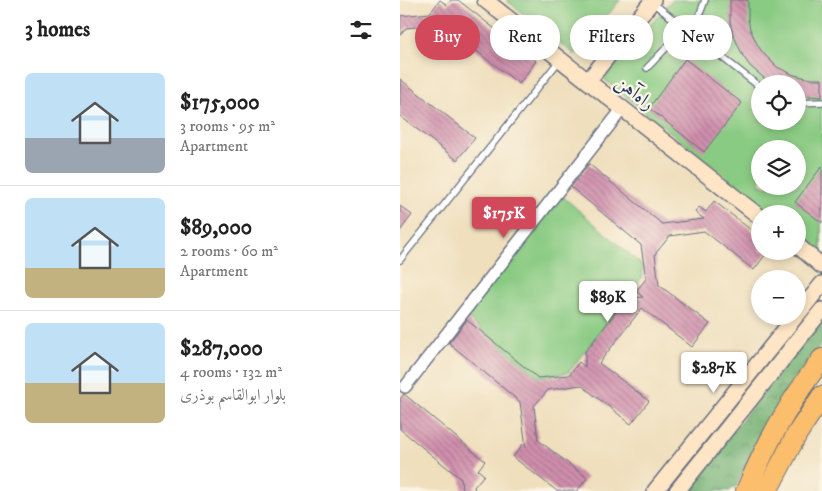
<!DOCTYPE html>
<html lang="en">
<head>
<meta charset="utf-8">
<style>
  body { margin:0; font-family:"IM FELL DW Pica",Amiri,serif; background:#f6f6f6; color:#222; height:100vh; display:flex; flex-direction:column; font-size:19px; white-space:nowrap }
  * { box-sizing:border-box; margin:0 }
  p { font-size:16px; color:#767676 }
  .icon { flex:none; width:28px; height:28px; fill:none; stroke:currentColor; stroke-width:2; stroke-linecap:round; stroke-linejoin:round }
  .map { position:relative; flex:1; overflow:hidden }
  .details { display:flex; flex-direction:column; background:#fff; width:400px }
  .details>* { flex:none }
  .top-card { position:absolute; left:15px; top:15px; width:331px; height:45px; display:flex; gap:10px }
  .tools { position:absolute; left:351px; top:75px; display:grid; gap:10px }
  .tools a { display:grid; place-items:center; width:55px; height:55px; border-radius:50%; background:#fff; box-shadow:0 2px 8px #0003; font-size:25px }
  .price { position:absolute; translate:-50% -42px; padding:0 11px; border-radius:5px; background:#fff; color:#222; font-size:16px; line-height:32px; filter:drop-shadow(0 1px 2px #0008) }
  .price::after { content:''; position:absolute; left:50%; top:30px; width:15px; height:11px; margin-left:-8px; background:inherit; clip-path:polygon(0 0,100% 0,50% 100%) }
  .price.on { background:#d1495b; color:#fff }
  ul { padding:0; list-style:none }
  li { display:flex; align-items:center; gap:15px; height:125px; padding:0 25px }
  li+li { border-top:1px solid #e0e0e0 }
  li span { display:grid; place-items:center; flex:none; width:140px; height:100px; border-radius:8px; color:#555 }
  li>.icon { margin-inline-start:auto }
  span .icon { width:60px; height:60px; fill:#fffc; stroke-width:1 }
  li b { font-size:21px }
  h2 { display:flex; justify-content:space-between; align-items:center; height:60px; padding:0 25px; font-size:21px }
  .chip { padding:0 18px; border-radius:22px; background:#fff; box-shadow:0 2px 8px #0003; font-size:18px; line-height:45px }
  .chip.on { background:#d1495b; color:#fff }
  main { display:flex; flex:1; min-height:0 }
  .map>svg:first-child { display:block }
</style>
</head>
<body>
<main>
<section class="details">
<h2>3 homes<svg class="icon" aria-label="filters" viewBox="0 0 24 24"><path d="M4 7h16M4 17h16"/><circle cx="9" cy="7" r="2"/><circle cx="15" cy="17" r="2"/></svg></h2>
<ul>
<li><span style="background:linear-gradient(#bfe0f5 65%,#9aa5b1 0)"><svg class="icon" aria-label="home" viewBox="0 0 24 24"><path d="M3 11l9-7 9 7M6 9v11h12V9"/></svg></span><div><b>$175,000</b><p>3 rooms · 95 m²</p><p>Apartment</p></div></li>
<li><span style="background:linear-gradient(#bfe0f5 70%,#c2b280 0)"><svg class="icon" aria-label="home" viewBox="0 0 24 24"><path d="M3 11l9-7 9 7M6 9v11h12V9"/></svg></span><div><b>$89,000</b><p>2 rooms · 60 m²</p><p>Apartment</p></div></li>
<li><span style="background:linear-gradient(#bfe0f5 60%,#c2b280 0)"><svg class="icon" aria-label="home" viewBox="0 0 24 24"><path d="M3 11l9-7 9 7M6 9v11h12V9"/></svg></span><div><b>$287,000</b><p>4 rooms · 132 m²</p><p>بلوار ابوالقاسم بوذری</p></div></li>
</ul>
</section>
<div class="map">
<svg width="422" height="491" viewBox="0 0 422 491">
  <defs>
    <pattern id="forest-crowns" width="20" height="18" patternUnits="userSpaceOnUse" patternTransform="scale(1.25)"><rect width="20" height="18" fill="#6faf71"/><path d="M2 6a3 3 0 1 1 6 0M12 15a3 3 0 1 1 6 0" fill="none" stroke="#5a8f60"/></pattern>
    <pattern id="building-back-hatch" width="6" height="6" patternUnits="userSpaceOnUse" patternTransform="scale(1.25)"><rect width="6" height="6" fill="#d08fac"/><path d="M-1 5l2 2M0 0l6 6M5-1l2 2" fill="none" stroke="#a8758f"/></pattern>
  </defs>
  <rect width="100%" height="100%" fill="#fcf5e5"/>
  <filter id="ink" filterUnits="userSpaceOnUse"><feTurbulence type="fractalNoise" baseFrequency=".02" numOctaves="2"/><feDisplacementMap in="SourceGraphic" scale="10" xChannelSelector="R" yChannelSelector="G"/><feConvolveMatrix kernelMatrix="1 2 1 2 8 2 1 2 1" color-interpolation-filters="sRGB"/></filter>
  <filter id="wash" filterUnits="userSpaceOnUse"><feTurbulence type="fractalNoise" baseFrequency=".0096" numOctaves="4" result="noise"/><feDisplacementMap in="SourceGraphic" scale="20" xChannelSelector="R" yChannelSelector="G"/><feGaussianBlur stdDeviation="1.12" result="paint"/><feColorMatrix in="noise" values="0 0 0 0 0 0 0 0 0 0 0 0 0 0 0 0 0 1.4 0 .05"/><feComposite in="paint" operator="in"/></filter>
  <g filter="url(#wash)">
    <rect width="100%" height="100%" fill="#efdfbd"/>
    <path fill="#8acb83" stroke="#527d70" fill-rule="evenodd" d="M 106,0 L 220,0 L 175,55 Z
      M 272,0 L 422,0 L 421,253 L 398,233 L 398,214 L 373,214 L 204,79 ZM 360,84 L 398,84 L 398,121 L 360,121 ZM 360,149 L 398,149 L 398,186 L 360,186 Z
      M 161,195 L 242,265 L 243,276 L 168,373 L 138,377 L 64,315 Z"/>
    <path fill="url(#forest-crowns)" stroke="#456f68" d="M 422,319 L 422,344 L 392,382 L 361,432 L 336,487 L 332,487 L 330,491 L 285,491 Z"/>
    <g id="blocks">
      <path fill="url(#building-back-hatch)" d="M 40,0 L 47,5 L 51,0 L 58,0 L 136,61 L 119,84 L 42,24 L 6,28 L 0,36 L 0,16 L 30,13 Z
        M 330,0 L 348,0 L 348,19 L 350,29 L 358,46 L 364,54 L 377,67 L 394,75 L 411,79 L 422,79 L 422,97 L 398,95 L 398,84 L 371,84 L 350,66 L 343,56 L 333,34 L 330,22 Z
        M 285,59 L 342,103 L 304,152 L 249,108 Z
        M 0,79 L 75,138 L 57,160 L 0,116 Z
        M 189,164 L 262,224 L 304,219 L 295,212 L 299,207 L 306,212 L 314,201 L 360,237 L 360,251 L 368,251 L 354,270 L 304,231 L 270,236 L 255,254 L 259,285 L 310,324 L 292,347 L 242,308 L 199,363 L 249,401 L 231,424 L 181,385 L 148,390 L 134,406 L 138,440 L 187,478 L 177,491 L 157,491 L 113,457 L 123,444 L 126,447 L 120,402 L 49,343 L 67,320 L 138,378 L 169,375 L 179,362 L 185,367 L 185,352 L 226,299 L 243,297 L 236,291 L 246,279 L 241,245 L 171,187 Z
        M 422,166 L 422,223 L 395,202 Z
        M 0,206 L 12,215 L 0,231 Z
        M 4,394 L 85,461 L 78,470 L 84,475 L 74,487 L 75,491 L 62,491 L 61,479 L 0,429 L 0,399 Z"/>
    </g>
  </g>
  <g filter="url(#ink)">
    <use href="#blocks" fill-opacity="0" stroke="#656d7f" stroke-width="1"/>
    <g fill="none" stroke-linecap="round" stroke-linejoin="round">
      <g stroke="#656d7f" stroke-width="8">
        <path id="lane" d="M 253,3 L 360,87
          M 247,68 L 269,45 L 288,30 L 299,16 L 305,0
          M 398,103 L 422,102
          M 0,260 L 159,61"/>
      </g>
      <g stroke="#656d7f" stroke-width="14">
        <path id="street" d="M 5,387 L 223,108"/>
      </g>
      <g stroke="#656d7f" stroke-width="18">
        <path id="secondary" d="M 85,0 L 360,217
          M 188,81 L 253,0
          M 398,246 L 422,266
          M 398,314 L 422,284
          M 255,491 L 396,316
          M 277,491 L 422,310"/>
      </g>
      <g stroke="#656d7f" stroke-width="22">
        <path id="highway" d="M 346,491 C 366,444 390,400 422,359
          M 367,491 L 397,434 L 422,396"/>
      </g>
      <use href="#lane" stroke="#fff" stroke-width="5.5"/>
      <use href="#street" stroke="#fff" stroke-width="11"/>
      <use href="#secondary" stroke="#fde5c5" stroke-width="15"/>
      <use href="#highway" stroke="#fabe6d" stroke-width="20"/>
    </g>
  </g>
  <g text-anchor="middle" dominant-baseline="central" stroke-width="4.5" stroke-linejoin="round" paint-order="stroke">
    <g font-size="19" fill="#1b2f5e" stroke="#fcf5e5">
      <text transform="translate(235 93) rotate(38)">راه‌آهن</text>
    </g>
  </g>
</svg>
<div class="tools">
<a><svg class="icon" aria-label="locate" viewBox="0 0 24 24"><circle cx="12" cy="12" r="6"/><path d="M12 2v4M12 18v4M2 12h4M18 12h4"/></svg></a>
<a><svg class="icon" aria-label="layers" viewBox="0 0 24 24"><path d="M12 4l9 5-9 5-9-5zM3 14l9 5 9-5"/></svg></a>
<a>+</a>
<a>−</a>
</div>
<b class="price on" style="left:104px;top:239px">$175K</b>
<b class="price" style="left:208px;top:323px">$89K</b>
<b class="price" style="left:314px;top:394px">$287K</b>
<div class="top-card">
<a class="chip on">Buy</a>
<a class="chip">Rent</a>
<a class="chip">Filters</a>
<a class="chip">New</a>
</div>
</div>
</main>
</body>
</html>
